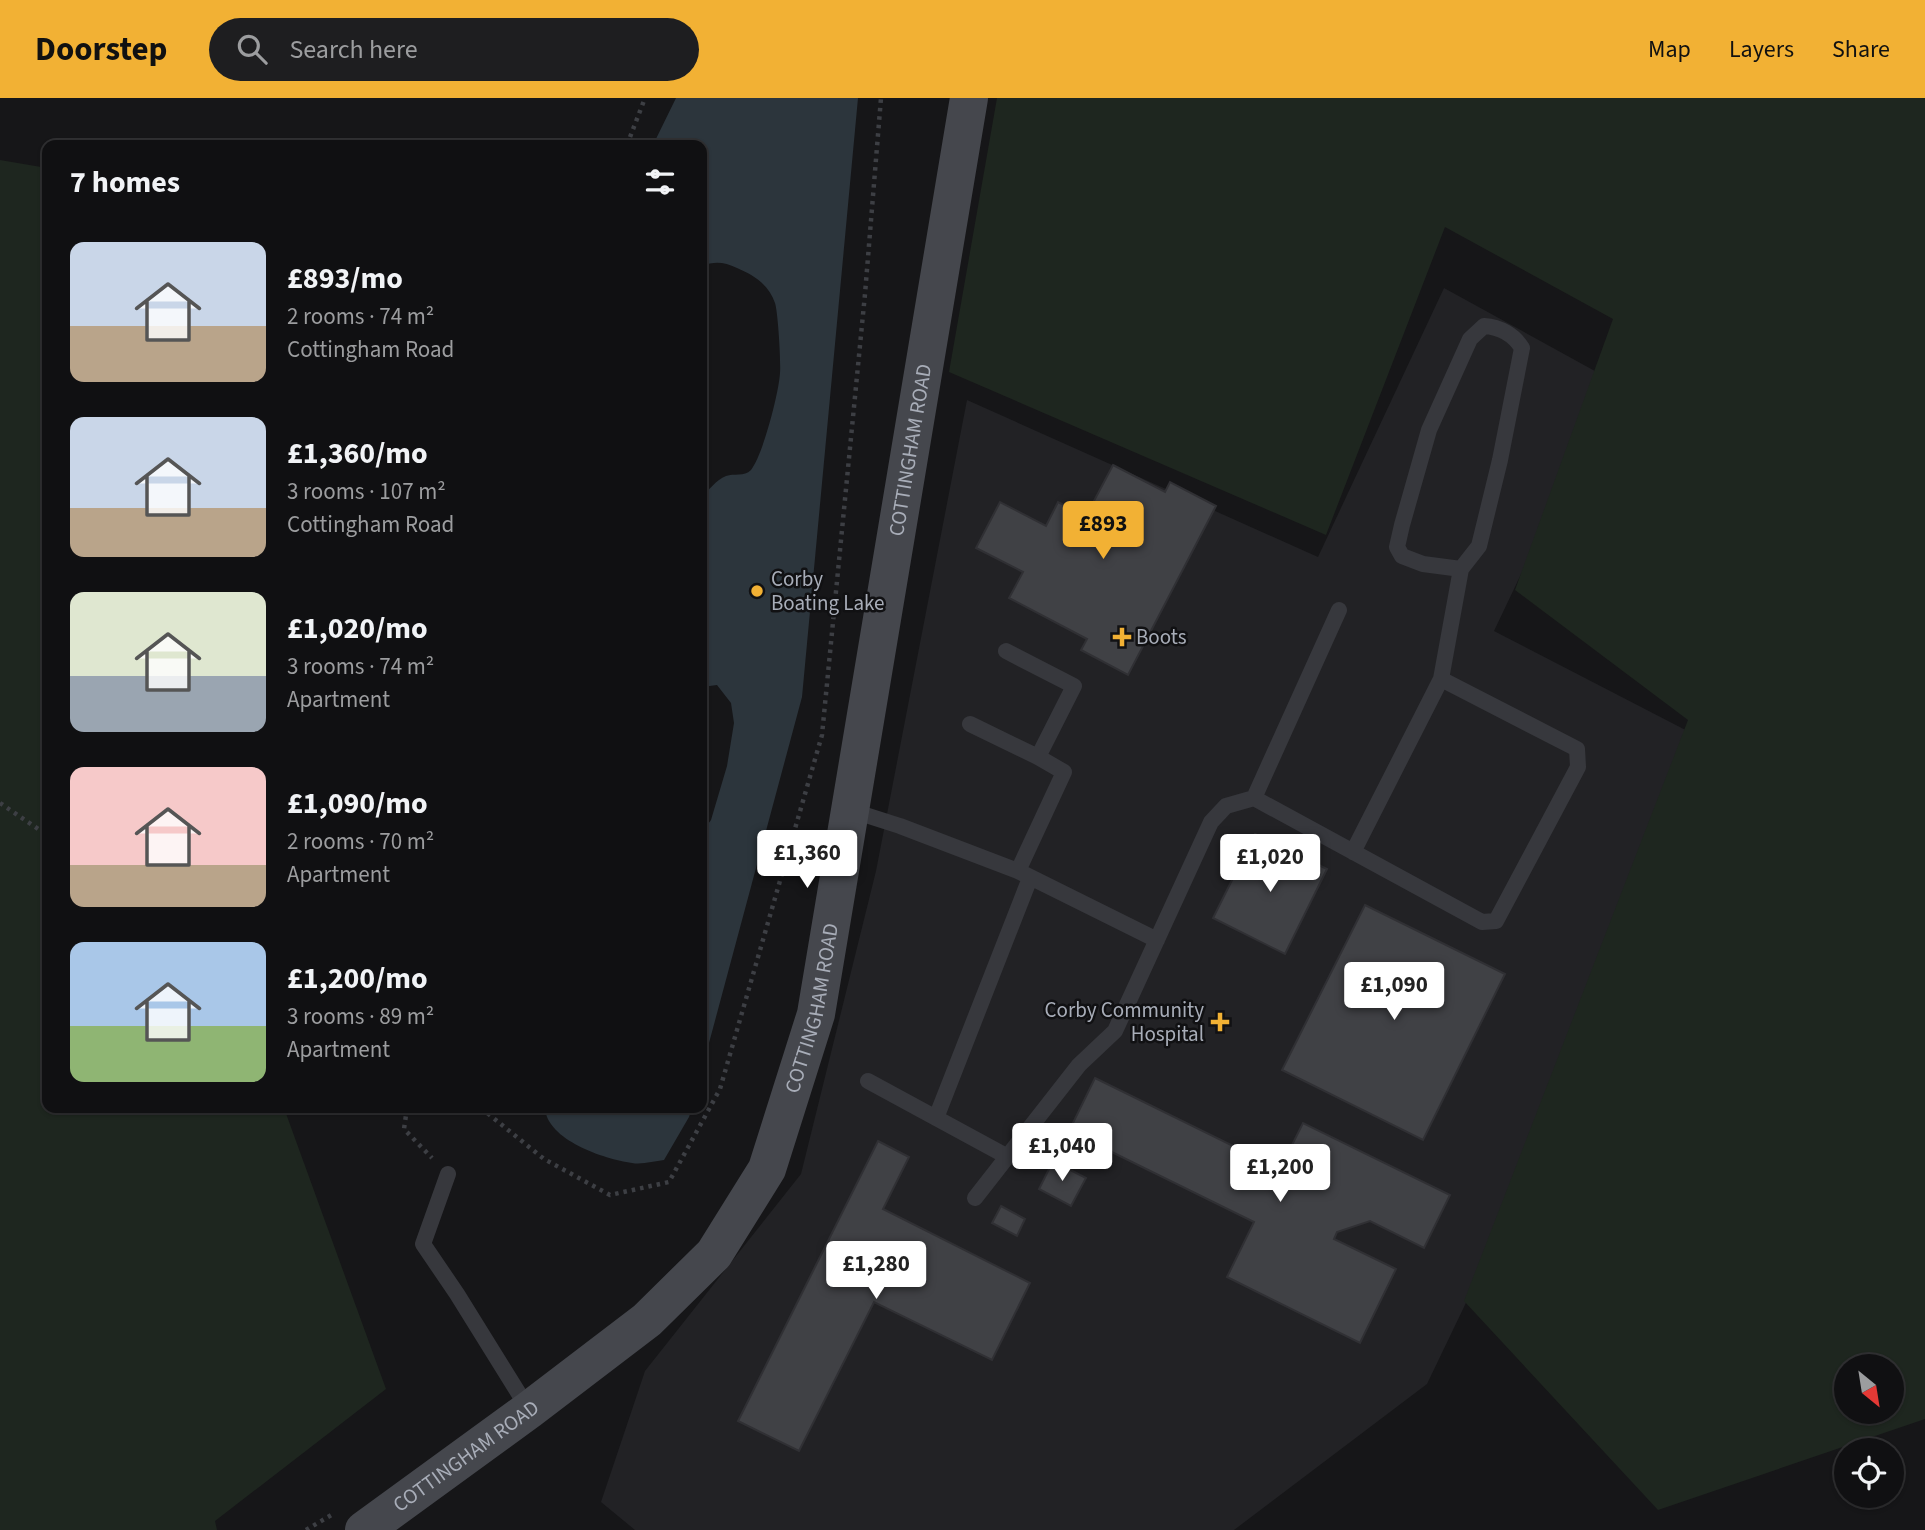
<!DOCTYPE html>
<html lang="en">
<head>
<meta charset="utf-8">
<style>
  body { margin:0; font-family:"Source Sans 3",sans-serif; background:#1e1e20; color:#f1f3f6; height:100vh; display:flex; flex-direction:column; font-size:26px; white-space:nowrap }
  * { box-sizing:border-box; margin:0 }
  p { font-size:23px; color:#9c9d9f }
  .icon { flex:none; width:38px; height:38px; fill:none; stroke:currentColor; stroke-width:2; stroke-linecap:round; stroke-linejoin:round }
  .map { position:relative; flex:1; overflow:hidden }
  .details { position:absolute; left:42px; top:42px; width:665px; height:973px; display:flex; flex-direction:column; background:#101012; border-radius:14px; box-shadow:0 2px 5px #0004,0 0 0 2px #303032 }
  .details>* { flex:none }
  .needle { width:46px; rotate:150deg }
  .tools { position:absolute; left:1834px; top:1256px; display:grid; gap:14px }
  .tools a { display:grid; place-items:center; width:70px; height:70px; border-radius:50%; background:#101012; box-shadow:0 2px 5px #0004,0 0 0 2px #303032; font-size:35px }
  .price { position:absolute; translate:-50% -60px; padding:0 16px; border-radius:7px; background:#fff; color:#222; font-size:23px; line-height:46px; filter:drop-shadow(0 2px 4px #0008) }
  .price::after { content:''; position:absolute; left:50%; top:42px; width:21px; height:16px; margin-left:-10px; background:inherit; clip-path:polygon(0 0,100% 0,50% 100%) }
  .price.on { background:#f2b134; color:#111 }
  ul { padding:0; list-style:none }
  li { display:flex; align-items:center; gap:21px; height:175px; padding:0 28px }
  li span { display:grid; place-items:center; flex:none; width:196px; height:140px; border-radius:14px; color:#555 }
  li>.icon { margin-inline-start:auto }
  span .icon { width:84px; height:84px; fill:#fffc; stroke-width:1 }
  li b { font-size:30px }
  h2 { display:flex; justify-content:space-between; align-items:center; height:84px; padding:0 28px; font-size:30px }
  header { display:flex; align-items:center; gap:42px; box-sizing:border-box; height:98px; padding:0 35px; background:#f2b134; color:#111 }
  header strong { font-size:33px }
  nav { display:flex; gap:38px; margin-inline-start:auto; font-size:24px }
  .search { width:490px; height:63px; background:#1e1e20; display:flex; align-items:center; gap:18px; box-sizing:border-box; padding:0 24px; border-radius:38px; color:#9c9d9f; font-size:26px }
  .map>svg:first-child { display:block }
</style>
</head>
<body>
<header>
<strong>Doorstep</strong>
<div class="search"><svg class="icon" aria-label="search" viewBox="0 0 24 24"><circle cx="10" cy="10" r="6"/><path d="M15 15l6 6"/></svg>Search here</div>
<nav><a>Map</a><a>Layers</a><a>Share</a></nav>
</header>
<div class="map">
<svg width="1925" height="1432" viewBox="0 0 1925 1432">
  <rect width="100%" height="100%" fill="#161618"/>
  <path fill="#222225" d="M 1444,190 L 1613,283 L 1494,533 L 1730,655 L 1427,1286 L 1234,1432 L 635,1432 L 601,1404 L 645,1273 L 801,1076 L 876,773 L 967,302 L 1318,459 Z"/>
  <path fill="#1e261f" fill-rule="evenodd" d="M 997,0 L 1925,0 L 1925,1321 L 1658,1412 L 1464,1203 L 1688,622 L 1515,492 L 1613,221 L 1445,129 L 1326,437 L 949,274 ZM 1846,1269 L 1892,1269 L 1892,1314 L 1846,1314 Z
    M 0,62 L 47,70 L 47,1010 L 284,1010 L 386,1291 L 215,1423 L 217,1432 L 0,1432 Z"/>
  <path fill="#2c353c" d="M 676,0 L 858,0 L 802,599 L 702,971 L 702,734 L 711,722 L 727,668 L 734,625 L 731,605 L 717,587 L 702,589 L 702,399 C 709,392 716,382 726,378 C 734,375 744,379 751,372 C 763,357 779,294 780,275 C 781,264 778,214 775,205 C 769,187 754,177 737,170 C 724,164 715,163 702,168 L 702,47 L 653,47 Z
    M 545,1010 L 692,1010 L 689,1019 L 664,1062 C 654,1063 642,1067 632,1065 C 604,1061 547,1042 545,1010 Z"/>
  <path fill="#404145" stroke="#303034" stroke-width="2" d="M 1113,367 L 1165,394 L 1170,384 L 1216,408 L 1128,577 L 1081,552 L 1087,541 L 1009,500 L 1023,474 L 976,450 L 1000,404 L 1046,428 L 1058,404 L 1086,418 Z
    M 1255,736 L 1327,771 L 1285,856 L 1213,820 Z
    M 1365,807 L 1505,876 L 1423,1042 L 1282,972 Z
    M 1095,980 L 1280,1071 L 1303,1025 L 1450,1097 L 1424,1150 L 1370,1123 L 1337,1134 L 1334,1141 L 1396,1171 L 1360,1245 L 1227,1179 L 1254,1124 L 1069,1033 Z
    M 878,1043 L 909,1059 L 883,1111 L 1030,1185 L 992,1262 L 874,1204 L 799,1353 L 738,1323 Z
    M 1053,1063 L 1086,1080 L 1071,1108 L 1039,1091 Z
    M 1001,1108 L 1025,1121 L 1017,1138 L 992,1125 Z"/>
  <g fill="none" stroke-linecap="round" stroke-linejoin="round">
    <path stroke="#3d3f44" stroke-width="4.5" stroke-dasharray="3.5 5" stroke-linecap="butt" d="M 627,47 L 645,0
      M 0,705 L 47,737
      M 407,1010 L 404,1031 L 432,1060
      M 481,1010 L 544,1061 L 610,1097 L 669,1084 L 720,991 L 822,637 L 865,196 L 881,0
      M 306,1432 L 333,1416"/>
    <path stroke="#37383d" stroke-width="16" d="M 1006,553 L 1074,588 L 1038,659 L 1064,674 L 1018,773
      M 1441,581 L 1461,471 L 1479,448 L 1500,362 L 1522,250 C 1514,237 1500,229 1484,228 L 1470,241 L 1429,332 L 1402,427 L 1397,449 L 1402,458 L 1423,466 L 1461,471
      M 970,626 L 1038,659
      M 1254,700 L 1339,512
      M 850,712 L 900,728 L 1018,773 L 1157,842
      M 868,983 L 1008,1059
      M 936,1020 C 967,940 998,860 1030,780
      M 448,1076 L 423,1146 L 457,1196 L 529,1312
      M 975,1100 L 1079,967 L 1115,933 L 1211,724 L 1226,708 L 1254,700 L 1482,824 L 1496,823 L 1578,669 L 1577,651 L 1441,581 L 1353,754"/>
    <path stroke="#45474d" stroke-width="38" id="s1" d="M 364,1432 L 529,1312 L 647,1222 L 714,1156 L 767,1071 L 816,916 L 969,0"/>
  </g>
  <g fill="#f2b134" stroke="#111113" stroke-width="2.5">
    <circle cx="757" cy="493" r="7"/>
    <path d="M1118.5 528.5h7v7h7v7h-7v7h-7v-7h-7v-7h7z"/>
    <path d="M1216.5 913.5h7v7h7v7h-7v7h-7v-7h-7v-7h7z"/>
  </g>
  <g text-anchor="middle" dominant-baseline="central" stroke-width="5" stroke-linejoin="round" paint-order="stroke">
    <g font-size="21" fill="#a8adb8" stroke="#111113">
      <text stroke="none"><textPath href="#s1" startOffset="1281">COTTINGHAM ROAD</textPath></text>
      <text stroke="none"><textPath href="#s1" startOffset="714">COTTINGHAM ROAD</textPath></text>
      <text stroke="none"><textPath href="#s1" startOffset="126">COTTINGHAM ROAD</textPath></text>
    </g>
    <g font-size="21" fill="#a8adb8" stroke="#111113" text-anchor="start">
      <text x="771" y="481">Corby<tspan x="771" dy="24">Boating Lake</tspan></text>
      <text x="1136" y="539">Boots</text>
      <text x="1204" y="912" text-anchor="end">Corby Community<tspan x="1204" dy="24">Hospital</tspan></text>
    </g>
  </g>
</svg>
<div class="tools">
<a><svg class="needle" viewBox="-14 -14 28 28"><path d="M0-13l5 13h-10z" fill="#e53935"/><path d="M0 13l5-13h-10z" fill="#9c9d9f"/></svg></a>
<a><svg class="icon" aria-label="locate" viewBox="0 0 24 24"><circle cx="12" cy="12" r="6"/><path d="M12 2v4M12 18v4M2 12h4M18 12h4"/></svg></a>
</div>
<b class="price on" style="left:1103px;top:463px">£893</b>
<b class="price" style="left:807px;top:792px">£1,360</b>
<b class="price" style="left:1270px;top:796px">£1,020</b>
<b class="price" style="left:1394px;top:924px">£1,090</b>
<b class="price" style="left:1062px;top:1085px">£1,040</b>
<b class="price" style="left:1280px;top:1106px">£1,200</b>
<b class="price" style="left:876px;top:1203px">£1,280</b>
<section class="details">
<h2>7 homes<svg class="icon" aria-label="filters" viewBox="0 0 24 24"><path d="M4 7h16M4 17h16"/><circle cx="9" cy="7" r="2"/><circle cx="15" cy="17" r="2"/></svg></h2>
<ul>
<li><span style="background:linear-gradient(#c9d6e8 60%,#b9a48a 0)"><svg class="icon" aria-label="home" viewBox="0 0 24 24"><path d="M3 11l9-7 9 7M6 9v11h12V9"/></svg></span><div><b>£893/mo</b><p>2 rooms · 74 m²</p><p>Cottingham Road</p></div></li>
<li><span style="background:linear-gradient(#c9d6e8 65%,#b9a48a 0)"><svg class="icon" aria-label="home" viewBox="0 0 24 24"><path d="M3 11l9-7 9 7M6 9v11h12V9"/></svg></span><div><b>£1,360/mo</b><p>3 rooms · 107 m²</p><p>Cottingham Road</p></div></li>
<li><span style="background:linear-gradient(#dfe7d0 60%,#9aa5b1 0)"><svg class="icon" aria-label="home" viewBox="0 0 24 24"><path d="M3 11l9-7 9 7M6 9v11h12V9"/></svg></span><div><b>£1,020/mo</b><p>3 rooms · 74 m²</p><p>Apartment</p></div></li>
<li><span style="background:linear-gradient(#f6c9c9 70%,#b9a48a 0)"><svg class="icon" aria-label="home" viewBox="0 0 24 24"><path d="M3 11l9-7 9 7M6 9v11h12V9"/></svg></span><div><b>£1,090/mo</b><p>2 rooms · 70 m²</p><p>Apartment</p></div></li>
<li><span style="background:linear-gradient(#a9c7e8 60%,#8fb573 0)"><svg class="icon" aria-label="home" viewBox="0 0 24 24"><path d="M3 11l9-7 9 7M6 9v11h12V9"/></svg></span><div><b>£1,200/mo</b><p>3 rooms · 89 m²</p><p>Apartment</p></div></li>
</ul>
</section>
</div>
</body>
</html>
